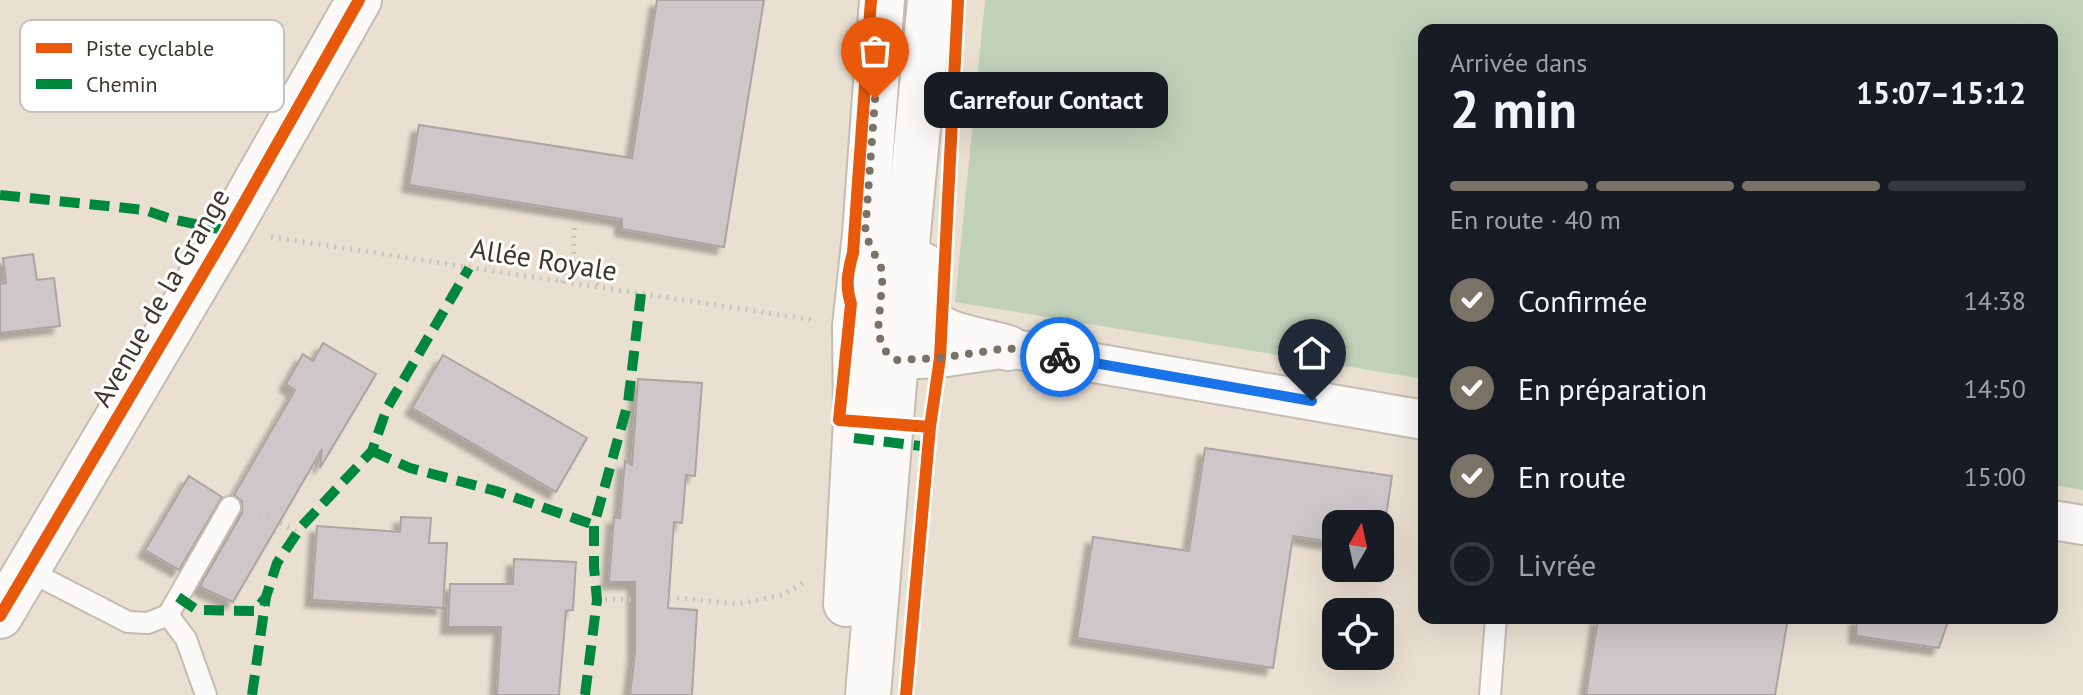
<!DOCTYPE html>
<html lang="fr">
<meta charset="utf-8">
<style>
:root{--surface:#171b24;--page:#242831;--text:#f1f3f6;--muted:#9ea1a6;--line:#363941;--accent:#7b7267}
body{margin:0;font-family:"PT Sans",sans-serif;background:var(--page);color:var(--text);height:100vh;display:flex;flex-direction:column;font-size:30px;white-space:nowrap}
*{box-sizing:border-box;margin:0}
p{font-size:26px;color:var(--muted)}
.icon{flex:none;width:44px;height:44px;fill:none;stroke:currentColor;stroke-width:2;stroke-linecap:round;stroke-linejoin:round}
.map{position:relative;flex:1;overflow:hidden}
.sheet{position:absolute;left:1418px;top:24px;width:640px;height:600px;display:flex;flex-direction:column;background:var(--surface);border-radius:16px;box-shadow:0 8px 32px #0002}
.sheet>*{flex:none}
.needle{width:52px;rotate:9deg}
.controls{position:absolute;left:1322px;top:510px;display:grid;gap:16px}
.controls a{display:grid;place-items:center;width:72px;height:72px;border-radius:16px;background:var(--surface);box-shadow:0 8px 32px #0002;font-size:40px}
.pin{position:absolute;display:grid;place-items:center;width:68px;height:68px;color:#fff;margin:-82px -34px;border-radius:50% 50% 50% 0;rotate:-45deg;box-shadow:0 0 8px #0007}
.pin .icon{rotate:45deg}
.courier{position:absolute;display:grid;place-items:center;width:80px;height:80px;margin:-40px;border:6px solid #1a73e8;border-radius:50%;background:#fff;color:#222;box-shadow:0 2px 10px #0007}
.bubble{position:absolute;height:56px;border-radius:16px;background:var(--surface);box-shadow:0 8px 32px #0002;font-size:26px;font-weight:600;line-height:56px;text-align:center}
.summary em{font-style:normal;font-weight:600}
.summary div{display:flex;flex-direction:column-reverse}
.summary{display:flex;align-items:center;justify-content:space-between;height:136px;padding:0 32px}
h1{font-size:52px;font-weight:600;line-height:60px}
.bar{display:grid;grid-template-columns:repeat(4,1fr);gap:12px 8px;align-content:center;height:96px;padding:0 32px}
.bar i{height:10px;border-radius:6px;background:var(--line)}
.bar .on{background:var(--accent)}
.bar p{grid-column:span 4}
ol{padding:0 32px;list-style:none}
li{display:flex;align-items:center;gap:24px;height:88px}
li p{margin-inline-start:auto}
li .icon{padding:8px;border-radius:50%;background:var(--accent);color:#fff;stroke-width:4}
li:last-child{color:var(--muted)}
li i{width:44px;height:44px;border:4px solid var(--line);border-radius:50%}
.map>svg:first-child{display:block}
.green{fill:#c1d1b9}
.building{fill:#cec7c9;stroke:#aba4a3;stroke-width:2;filter:url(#shadow)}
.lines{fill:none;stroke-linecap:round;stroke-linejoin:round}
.service-casing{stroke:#c4bcb1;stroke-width:24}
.minor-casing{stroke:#c4bcb1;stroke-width:42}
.tertiary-casing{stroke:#c4bcb1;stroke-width:48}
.secondary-casing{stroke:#c4bcb1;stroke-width:48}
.path{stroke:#c7c3be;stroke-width:5;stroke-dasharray:2 6;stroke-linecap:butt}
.service{stroke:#fcfaf8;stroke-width:20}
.minor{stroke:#fcfaf8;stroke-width:38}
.tertiary{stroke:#fcfaf8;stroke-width:44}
.secondary{stroke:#fcfaf8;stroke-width:44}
.quiet{stroke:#00873e;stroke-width:10;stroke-dasharray:20 10;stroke-linecap:butt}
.cycleway-casing{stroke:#fff;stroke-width:17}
.cycleway{stroke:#e8590c;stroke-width:12}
.done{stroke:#7b7267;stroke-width:8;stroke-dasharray:0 14.4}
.route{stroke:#1a73e8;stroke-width:10}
.labels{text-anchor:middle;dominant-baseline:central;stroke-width:6;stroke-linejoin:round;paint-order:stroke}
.street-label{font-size:28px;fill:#3f372d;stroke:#fff}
.key{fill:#fff;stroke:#c5c3c0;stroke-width:2}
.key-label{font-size:22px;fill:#3f372d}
</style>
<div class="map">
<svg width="2083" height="695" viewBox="0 0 2083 695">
<defs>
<filter id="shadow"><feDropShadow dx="-7" dy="7" stdDeviation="2" flood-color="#0004"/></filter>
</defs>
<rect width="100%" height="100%" fill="#eae0d2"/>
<path class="green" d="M985,0H2083V490L2052,485V30H1424V379L955,302Z"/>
<path class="building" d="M657,0H764L724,247L622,229V219L409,185L419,125L632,158Z
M33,254L37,280L54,278L60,326L0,333V284L6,283L3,258Z
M323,343L376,374L320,468L322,449L233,602L202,588L201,584L242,513V501L234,495L295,390L286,384L303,354L313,361Z
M443,355L587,438L556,492L412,408Z
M638,379L702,383L695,476L686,475L682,523L674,522L668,608L697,610L692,695H630L635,653V582H609L614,517L620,518L625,461L632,465Z
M1205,448L1392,476L1381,550L1380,524H1336V543L1293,536L1273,668L1077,638L1093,537L1189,551Z
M189,476L222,497L179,570L145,550Z
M401,517L431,518L429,543H447L443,608L312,600L317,526L400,532Z
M514,559L576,562L573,610L566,611L559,695H497L501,627H448L450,584H513Z
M1598,618H1788L1775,695H1586Z
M1857,618H1949L1939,648L1856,636Z"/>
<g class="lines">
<g class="service-casing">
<path id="service" d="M27,570L128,622L148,623L168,615L230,507
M168,615L186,639L206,695
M1490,695L1496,618"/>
</g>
<g class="minor-casing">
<path id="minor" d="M896,360L940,358L1008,348L1424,420
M2052,520L2083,525"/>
</g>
<g class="tertiary-casing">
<path id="tertiary" d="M0,616L228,231L359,0"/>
</g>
<g class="secondary-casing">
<path id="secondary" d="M923,265C922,277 919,292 922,303C929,339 980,338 1008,348
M846,604L856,420L855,326L865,234L882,0
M868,695L896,360L930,0"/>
</g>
<path class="path" d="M271,237L814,320
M574,261L601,288
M562,283L574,261V222
M259,512L297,532
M597,600L681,598L738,604L782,595L807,581"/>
<use href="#service" class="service"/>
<use href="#minor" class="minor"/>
<use href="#tertiary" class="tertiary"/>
<use href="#secondary" class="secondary"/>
<path class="quiet" d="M0,195L145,210L171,219L228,231
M854,438L929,447
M372,451L410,468L496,491L594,525
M178,597L197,610L255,611L266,597
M252,695L266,597L277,563L301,527L372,451L387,408L469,268
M585,695L597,600L594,567V525L628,403L641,294"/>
<g class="cycleway-casing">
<path id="cycleway" d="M871,0L853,253C848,271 845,286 851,304L839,420L930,427
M0,616L228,231L359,0
M906,695L930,427L940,358L958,0"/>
</g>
<use href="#cycleway" class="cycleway"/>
</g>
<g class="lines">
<path class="done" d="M875,99L865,234L883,272L878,331L883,349L896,360L940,358L1008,348L1060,357"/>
<path class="route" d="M1060,357L1312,401"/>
</g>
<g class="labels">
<g class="street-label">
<text transform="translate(544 259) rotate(9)">Allée Royale</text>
<text transform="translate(160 297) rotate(-60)">Avenue de la Grange</text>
</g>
</g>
<rect x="20" y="20" width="264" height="92" rx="12" class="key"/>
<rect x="36" y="43" width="36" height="10" fill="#e8590c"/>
<rect x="36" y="79" width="36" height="10" fill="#00873e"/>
<g class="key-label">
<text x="86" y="56">Piste cyclable</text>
<text x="86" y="92">Chemin</text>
</g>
</svg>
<div class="controls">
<a><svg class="needle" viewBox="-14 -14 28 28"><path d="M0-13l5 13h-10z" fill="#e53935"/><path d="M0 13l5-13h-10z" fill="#9ea1a6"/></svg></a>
<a><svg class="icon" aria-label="locate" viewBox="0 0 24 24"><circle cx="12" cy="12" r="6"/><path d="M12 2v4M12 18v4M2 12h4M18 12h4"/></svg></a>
</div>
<div class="pin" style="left:875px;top:99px;background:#ea580c"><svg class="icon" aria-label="bag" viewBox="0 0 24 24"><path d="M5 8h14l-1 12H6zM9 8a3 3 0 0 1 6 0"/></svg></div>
<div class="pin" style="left:1312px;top:401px;background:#1f2937"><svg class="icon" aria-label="home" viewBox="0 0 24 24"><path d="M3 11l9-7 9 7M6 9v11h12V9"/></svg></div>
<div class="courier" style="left:1060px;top:357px"><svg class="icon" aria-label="bike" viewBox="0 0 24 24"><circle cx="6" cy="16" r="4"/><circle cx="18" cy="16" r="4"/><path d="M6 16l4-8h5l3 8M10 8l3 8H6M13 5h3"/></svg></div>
<div class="bubble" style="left:924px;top:72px;width:244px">Carrefour Contact</div>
<section class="sheet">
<div class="summary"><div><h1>2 min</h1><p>Arrivée dans</p></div><em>15:07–15:12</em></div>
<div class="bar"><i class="on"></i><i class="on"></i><i class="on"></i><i></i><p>En route · 40 m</p></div>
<ol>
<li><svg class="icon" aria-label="check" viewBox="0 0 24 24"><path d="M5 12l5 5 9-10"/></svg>Confirmée<p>14:38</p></li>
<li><svg class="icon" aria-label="check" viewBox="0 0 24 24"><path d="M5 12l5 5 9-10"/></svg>En préparation<p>14:50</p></li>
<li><svg class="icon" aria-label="check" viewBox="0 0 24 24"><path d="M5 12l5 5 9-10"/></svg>En route<p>15:00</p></li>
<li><i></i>Livrée</li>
</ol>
</section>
</div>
